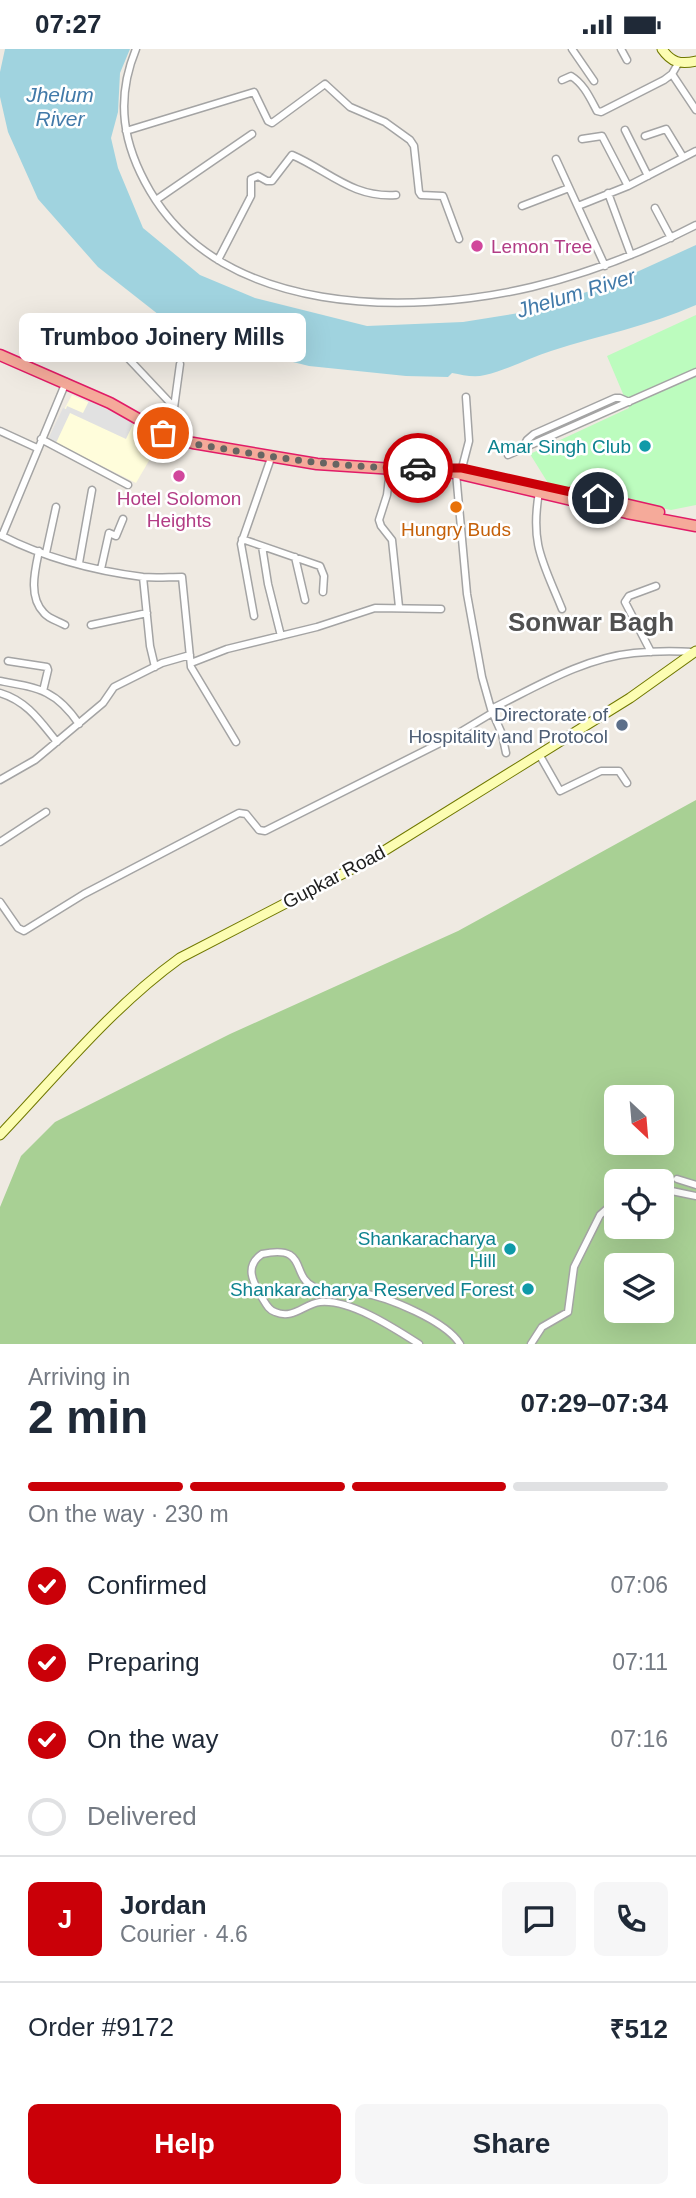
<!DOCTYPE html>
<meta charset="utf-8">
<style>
:root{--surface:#fff;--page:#f6f6f7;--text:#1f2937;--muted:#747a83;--line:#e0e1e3;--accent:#ca0008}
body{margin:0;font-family:Helvetica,sans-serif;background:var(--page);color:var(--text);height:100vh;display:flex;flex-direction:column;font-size:26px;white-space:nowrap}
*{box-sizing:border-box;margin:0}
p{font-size:23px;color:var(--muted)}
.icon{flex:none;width:38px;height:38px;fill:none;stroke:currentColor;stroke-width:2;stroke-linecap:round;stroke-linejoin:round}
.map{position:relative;height:1295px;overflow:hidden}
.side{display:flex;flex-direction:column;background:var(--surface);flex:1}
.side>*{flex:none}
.needle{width:46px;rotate:154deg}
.tools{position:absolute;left:604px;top:1036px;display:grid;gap:14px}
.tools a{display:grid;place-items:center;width:70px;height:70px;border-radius:10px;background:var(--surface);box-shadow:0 7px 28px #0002;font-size:35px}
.pin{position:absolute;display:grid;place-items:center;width:60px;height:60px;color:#fff;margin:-30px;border:4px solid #fff;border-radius:50%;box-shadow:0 2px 7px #0007}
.courier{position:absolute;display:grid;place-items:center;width:70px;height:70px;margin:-35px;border:5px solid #ca0008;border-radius:50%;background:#fff;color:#222;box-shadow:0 2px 9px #0007}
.bubble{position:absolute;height:49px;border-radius:10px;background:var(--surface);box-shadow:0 7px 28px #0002;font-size:23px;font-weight:800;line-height:49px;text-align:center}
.overview em{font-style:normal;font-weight:800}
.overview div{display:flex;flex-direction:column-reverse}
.overview{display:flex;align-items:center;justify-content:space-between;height:119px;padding:0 28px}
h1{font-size:46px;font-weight:800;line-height:52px}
.bar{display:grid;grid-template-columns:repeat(4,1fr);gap:10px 7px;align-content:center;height:84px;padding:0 28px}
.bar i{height:9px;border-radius:5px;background:var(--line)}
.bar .on{background:var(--accent)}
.bar p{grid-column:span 4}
.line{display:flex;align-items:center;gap:18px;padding:0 28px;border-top:2px solid var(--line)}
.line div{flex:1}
.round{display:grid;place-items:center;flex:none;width:74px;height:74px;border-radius:10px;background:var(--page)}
ol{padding:0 28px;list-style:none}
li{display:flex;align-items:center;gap:21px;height:77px}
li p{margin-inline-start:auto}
li .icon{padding:7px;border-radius:50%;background:var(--accent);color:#fff;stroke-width:4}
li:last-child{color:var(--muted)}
li i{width:38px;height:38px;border:4px solid var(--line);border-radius:50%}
.primary-button{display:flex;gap:14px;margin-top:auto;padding:14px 28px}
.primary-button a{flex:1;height:80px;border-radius:10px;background:var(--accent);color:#fff;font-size:28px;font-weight:800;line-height:80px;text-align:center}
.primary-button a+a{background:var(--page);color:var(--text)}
.status{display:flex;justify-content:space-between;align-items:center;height:49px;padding:0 35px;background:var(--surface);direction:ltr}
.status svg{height:19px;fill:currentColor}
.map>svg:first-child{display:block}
.education{fill:#fffddb}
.forest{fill:#a8d094;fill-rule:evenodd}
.park{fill:#bcfcbe}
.parking{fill:#e1e1e1}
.water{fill:#a0d3df}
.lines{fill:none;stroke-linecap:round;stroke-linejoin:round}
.minor-casing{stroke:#a4a4a4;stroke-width:9}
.secondary-casing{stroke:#707800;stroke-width:11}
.trunk-casing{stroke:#e11b67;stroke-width:13}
.minor{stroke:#fff;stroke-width:6}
.secondary{stroke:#fcfdb2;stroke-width:9}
.trunk{stroke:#f5aa9a;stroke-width:10}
.done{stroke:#666562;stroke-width:7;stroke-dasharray:0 12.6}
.route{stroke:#ca0008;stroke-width:9}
.hotel-dot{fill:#d1479c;stroke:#fff;stroke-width:2.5}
.culture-dot{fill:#0f9aa8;stroke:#fff;stroke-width:2.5}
.food-dot{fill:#e8710a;stroke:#fff;stroke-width:2.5}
.service-dot{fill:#5c6f8a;stroke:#fff;stroke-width:2.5}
.labels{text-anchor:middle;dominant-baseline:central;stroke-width:5;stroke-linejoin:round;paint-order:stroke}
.hotel-label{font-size:19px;fill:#b23c85;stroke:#fff;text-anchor:start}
.culture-label{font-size:19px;fill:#0d838f;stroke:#fff;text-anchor:end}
.food-label{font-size:19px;fill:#c56008;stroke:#fff}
.service-label{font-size:19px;fill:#4e5e75;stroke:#fff;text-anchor:end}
.street-label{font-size:19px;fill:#1d1d1d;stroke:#fff}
.water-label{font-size:21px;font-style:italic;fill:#427aa9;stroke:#fff}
.district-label{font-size:26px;font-weight:bold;fill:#505050;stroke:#fff}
</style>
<div class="status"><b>07:27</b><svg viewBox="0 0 49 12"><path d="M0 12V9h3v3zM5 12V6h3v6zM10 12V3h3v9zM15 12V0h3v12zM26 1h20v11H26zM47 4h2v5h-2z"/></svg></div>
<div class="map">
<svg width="696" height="1295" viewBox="0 0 696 1295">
<rect width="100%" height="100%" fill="#efeae2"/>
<path class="education" d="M72,346L143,378L161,391L136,434L48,390Z"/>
<path class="forest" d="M696,751V1295H0V1158L21,1107L55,1073L230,985L458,882ZM616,1048H662V1094H616ZM616,1132H662V1178H616ZM616,1216H662V1262H616Z"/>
<path class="park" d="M696,266V456L671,461L548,434L530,405L629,359L607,307Z"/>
<path class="parking" d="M89,352L134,373L126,390L70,364L56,394L48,390L63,359L66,360L67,357L83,364Z"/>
<path class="water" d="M5,0H130L120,24L118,63L111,89L118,119L143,179L200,226L255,249L367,277L463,273L519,264L606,237L696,196V256C649,277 600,286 551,302C529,309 507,321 485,326C474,329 463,326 452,324L448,328L406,327L309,317L229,297L168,273L98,218L38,150L8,83L0,48V23Z"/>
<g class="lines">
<g class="minor-casing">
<path id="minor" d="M136,0C115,51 123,96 150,142C223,267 408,267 532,238C589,224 644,203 696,176
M572,0L594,32
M621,0L627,11
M672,25L696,61
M562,31L571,27C584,35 590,49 597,62L601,63L664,31L672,25L679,13
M625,81L648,127
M126,82L254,43L268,72L272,74L325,35L350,58L385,73L410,91L414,97L419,143L421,146L443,147L459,190
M645,87L666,80L683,108
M582,90L602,87L628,137
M556,110L605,217
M608,144L631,206
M156,151L252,85
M522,157L569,139
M578,157L628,137L696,102
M655,159L671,189
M218,211L251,147V130L258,127L267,132H272L292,106C329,122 352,149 396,146
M93,272L174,358
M0,382L37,399
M170,388L180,315
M41,390L128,436
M522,400L527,391L534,385L615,349H620L629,353
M508,406L696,323
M462,419L469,392L466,348
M390,420L387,446L379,471L381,477L392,491L399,558
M456,424L467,545L482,628L491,660L502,685L506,704
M539,443C530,496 543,513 562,560
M0,486C43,508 95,522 143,528C156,529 169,528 182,528L191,618L236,693
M2,487L66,333
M242,490L320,517L324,527L323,543
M262,497L268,535L281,587
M39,502C35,521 28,548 44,564C49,570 58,572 65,576
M46,504L56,458
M295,508L305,551
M79,514L92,441
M101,520L109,484L116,487L123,470
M143,528L150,597L155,618
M254,567L241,495L271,409
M91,576L147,564
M651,603L625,553L629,547L656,537
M8,612L47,618L48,621L43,642
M191,614L227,600L317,578L375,559L441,560
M0,632C39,639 56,641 79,675
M0,644C27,652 40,672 57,693
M491,660C536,638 583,609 634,604C654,602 674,602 694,603
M539,705L560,742L601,722H619L627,734
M0,731L35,711L103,654L114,638L162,614L190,606
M0,793L46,763
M0,853L18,879L24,882L84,845L239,764L246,765L259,781L265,782L452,688L492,664
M677,1130L696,1136
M662,1140L696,1147
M419,1295C394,1279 350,1250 320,1253C304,1255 293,1271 275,1263C268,1261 265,1253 261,1247C253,1233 244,1217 262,1205C309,1195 290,1227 314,1238C327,1245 347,1241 362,1244C388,1248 446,1272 460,1295
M531,1295L542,1278L568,1263L574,1218L600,1166L616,1152"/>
</g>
<g class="secondary-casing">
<path id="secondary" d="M662,0C671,13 680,16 696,12
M0,1086C57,1026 112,958 180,909L371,810L630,649L696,602"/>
</g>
<g class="trunk-casing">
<path id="trunk" d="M0,306L110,354L170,388L193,394L317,415L456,424L627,464L696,477
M573,443L659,463"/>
</g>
<use href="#minor" class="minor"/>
<use href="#secondary" class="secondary"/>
<use href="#trunk" class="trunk"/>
</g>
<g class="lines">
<path class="done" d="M163,384C184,395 208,397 231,401C294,412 354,419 418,419"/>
<path class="route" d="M418,419H462L598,449"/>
</g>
<g class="hotel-dot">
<circle cx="477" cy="197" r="7"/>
<circle cx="179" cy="427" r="7"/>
</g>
<g class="culture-dot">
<circle cx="645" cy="397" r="7"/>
<circle cx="510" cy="1200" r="7"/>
<circle cx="528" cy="1240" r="7"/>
</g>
<circle class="food-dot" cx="456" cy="458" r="7"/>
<circle class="service-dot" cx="622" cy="676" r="7"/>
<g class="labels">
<g class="hotel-label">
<text x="491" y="197">Lemon Tree</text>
<text x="179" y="449" text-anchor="middle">Hotel Solomon<tspan x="179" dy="22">Heights</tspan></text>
</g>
<g class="culture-label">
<text x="631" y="397">Amar Singh Club</text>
<text x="496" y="1189">Shankaracharya<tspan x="496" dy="22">Hill</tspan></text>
<text x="514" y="1240">Shankaracharya Reserved Forest</text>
</g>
<g class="food-label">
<text x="456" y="480">Hungry Buds</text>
</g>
<g class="service-label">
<text x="608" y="665">Directorate of<tspan x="608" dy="22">Hospitality and Protocol</tspan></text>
</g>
<g class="street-label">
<text transform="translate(334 828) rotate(-28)">Gupkar Road</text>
</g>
<g class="water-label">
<text x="60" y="45">Jhelum<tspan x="60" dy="24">River</tspan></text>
<text transform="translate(576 244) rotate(-17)">Jhelum River</text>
</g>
<g class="district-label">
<text x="591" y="573">Sonwar Bagh</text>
</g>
</g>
</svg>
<div class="tools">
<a><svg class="needle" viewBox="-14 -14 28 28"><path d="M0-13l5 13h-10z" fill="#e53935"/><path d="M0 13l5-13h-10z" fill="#747a83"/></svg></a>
<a><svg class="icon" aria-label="locate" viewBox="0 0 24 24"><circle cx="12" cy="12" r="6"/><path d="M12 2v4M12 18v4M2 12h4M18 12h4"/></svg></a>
<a><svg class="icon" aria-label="layers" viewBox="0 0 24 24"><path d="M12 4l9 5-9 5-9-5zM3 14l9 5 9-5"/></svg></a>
</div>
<div class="pin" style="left:163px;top:384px;background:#ea580c"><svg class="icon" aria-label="bag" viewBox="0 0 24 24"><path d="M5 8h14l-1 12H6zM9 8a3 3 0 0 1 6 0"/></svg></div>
<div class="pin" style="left:598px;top:449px;background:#1f2937"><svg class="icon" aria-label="home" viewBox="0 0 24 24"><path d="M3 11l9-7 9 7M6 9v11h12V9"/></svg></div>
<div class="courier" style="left:418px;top:419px"><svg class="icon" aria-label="car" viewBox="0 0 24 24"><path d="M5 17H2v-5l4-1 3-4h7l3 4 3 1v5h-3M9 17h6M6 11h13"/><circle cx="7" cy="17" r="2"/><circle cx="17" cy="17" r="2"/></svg></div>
<div class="bubble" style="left:19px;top:264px;width:287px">Trumboo Joinery Mills</div>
</div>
<section class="side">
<div class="overview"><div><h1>2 min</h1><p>Arriving in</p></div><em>07:29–07:34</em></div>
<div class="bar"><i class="on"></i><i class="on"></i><i class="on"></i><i></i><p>On the way · 230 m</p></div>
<ol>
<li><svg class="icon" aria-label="check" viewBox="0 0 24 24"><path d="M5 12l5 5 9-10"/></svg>Confirmed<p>07:06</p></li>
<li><svg class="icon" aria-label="check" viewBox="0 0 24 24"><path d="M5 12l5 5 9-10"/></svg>Preparing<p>07:11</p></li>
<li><svg class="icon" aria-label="check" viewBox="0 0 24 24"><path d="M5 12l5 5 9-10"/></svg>On the way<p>07:16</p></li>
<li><i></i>Delivered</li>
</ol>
<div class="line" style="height:126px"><b class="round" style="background:var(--accent);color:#fff">J</b><div><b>Jordan</b><p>Courier · 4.6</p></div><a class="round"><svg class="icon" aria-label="chat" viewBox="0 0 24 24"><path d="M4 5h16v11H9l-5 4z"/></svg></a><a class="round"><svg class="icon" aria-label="phone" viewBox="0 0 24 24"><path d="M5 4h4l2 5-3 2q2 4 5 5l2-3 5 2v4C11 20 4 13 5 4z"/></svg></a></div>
<div class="line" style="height:91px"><div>Order #9172</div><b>₹512</b></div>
<div class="primary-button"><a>Help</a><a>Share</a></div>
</section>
